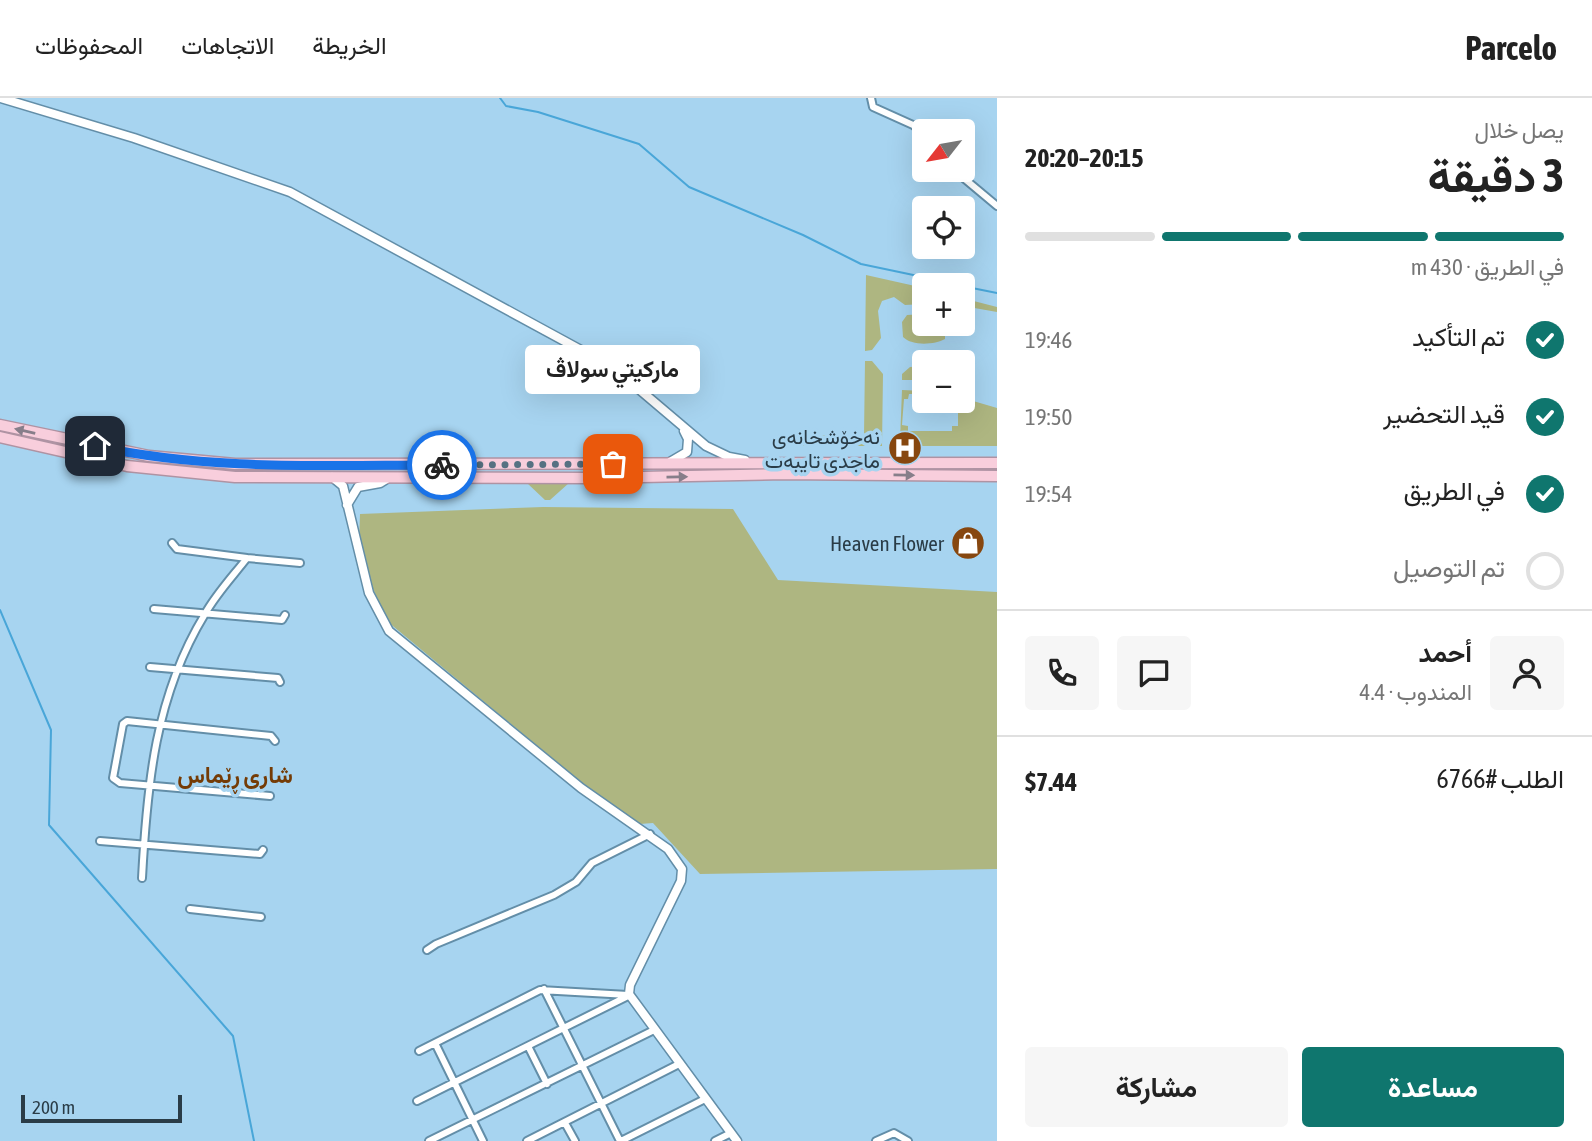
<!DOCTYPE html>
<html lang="ar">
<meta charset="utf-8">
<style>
:root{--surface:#fff;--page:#f6f6f6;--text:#222;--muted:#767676;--line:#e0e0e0;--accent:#0f766e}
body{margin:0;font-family:"Asap Condensed",Vazirmatn,sans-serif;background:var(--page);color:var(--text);direction:rtl;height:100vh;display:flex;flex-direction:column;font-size:26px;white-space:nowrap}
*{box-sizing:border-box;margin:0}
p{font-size:23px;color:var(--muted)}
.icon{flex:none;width:38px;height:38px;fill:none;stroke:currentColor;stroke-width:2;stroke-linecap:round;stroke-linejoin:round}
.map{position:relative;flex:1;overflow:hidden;direction:ltr}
.side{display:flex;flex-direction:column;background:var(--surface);width:595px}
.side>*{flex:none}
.needle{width:46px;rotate:239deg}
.controls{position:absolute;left:912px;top:21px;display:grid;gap:14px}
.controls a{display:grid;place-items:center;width:63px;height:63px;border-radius:7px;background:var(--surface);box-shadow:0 7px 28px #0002;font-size:35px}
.scale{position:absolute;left:21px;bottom:18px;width:161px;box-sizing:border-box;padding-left:7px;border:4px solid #2a3c47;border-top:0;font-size:19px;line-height:24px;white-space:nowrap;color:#2a3c47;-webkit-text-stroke:5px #a7d4f0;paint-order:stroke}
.pin{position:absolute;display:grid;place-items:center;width:60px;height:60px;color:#fff;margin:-30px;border-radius:14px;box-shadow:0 4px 10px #0006}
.courier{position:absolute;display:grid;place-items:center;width:70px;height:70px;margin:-35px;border:5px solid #1a73e8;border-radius:50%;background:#fff;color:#222;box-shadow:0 2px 9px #0007}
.bubble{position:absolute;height:49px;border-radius:7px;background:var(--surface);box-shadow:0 7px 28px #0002;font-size:23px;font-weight:700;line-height:49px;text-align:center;direction:rtl}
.overview em{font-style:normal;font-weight:700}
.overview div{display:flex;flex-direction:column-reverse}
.overview{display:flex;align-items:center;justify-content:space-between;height:119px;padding:0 28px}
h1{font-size:46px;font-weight:700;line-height:52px}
.bar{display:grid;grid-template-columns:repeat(4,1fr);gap:10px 7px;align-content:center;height:84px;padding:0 28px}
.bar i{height:9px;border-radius:5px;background:var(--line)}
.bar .selected{background:var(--accent)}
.bar p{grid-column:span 4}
.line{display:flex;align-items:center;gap:18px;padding:0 28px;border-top:2px solid var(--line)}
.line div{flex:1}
.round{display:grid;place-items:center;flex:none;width:74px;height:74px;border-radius:7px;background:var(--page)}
ol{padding:0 28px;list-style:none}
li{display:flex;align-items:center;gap:21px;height:77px}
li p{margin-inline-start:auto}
li .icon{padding:7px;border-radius:50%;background:var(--accent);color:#fff;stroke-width:4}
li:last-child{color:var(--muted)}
li i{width:38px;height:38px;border:4px solid var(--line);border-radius:50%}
.primary-button{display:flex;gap:14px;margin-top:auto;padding:14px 28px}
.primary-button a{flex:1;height:80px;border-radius:7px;background:var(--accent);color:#fff;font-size:28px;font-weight:700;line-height:80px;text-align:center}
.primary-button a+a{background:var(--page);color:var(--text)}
header{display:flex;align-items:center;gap:42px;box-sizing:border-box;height:98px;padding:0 35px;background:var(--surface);border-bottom:2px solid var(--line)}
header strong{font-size:33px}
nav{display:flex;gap:38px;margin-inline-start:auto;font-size:24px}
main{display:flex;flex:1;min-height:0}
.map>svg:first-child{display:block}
.green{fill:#aeb681}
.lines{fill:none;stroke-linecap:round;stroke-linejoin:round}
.stream{stroke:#49a6d8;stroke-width:2}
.minor-casing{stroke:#638ea8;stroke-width:10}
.tertiary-casing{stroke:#638ea8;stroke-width:11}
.trunk-casing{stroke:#af93a3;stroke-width:13}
.minor{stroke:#fff;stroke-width:6}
.tertiary{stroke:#fff;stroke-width:8}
.trunk{stroke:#f8cedc;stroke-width:10}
.oneway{fill:#877e8a}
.done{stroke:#567182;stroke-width:7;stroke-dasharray:0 12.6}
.route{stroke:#1a73e8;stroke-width:9}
.labels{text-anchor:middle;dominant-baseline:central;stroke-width:7;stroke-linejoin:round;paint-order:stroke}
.poi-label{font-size:21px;fill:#2a3c47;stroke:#a7d4f0;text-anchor:end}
.neighbourhood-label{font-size:23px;font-weight:bold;fill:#743b05;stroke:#a7d4f0}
</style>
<header>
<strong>Parcelo</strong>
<nav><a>الخريطة</a><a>الاتجاهات</a><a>المحفوظات</a></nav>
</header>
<main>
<section class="side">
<div class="overview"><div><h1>3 دقيقة</h1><p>يصل خلال</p></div><em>20:15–20:20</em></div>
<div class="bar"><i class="selected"></i><i class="selected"></i><i class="selected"></i><i></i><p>في الطريق · 430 m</p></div>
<ol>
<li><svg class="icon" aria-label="check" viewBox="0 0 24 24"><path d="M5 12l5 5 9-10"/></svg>تم التأكيد<p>19:46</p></li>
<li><svg class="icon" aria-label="check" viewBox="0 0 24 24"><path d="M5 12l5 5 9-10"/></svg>قيد التحضير<p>19:50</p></li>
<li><svg class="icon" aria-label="check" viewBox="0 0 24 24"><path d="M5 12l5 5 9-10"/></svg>في الطريق<p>19:54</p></li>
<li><i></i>تم التوصيل</li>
</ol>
<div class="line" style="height:126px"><a class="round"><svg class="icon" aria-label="person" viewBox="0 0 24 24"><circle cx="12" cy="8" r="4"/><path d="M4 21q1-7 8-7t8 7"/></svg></a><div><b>أحمد</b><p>المندوب · 4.4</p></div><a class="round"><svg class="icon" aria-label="chat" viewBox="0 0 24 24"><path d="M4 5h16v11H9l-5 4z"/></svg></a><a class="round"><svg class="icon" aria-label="phone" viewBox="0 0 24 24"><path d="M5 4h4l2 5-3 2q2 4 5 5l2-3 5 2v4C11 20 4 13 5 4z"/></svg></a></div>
<div class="line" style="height:91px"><div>الطلب #6766</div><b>$7.44</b></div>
<div class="primary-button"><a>مساعدة</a><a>مشاركة</a></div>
</section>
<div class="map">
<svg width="997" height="1043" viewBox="0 0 997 1043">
<rect width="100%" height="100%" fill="#a7d4f0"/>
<path class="green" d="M866,177L924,190V206L905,207L894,199L882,203L878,213L881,240L872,252L865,253Z
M962,200L997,209V214L963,208Z
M924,216V226H936L937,236L945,237V241C934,247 912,248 903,239L902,224L907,217Z
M865,263H872L883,276L882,348H802V337H864Z
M924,268V282H902V276L910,269Z
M902,292L924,293V296H909L908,301H904L902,327L908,328V333H952V328H958V308L952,303H962L963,300L997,310V348H906V344L900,343Z
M527,385H569L550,402H545Z
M543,409L733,411L778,482L997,494V771L700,776L653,725L640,726L588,690L388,524L369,482L359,446L360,416Z"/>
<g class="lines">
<path class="stream" d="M500,0L506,8L538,14L639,46L689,89L803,137L861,166L961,187
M962,188L997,195
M0,512L51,632L49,727L233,938L254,1043"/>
<g class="minor-casing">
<path id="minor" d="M871,0L873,9L913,27L924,35
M954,72L997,108
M172,445L177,451L247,460
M154,511L282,522L285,517
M150,569L278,580L280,584
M270,698L120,685L113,680L123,626L127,623L271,638L275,643
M100,743L260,756L263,752
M142,780C147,687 155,598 205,516C216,496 233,478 247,460L300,465
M190,811L261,819
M427,852L436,846L554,797L576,784L592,765L650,736
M544,891L620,1043
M435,945L483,1043
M528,948L547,986
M419,953L540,892L628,897
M417,1003L630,897
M565,1025L575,1043
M429,1043L654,932
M527,1043L679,966
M621,1043L705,1001
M715,1043L731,1035
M876,1043L894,1035L908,1043"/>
</g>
<g class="tertiary-casing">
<path id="tertiary" d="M1,0L134,40L290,94L614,270L706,348L729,359L745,362
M670,364L687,354L688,341L684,333
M332,379L343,388L369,495L389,533L581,690L668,751L682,771L681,783L630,887L629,896L737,1043
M347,407L358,389L380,385L388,380"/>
</g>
<g class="trunk-casing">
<path id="trunk" d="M0,327L149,358L235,366L997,365
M0,339L127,368L235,379L593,380L784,376L997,378"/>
</g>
<use href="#minor" class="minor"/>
<use href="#tertiary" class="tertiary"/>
<use href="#trunk" class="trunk"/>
</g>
<defs><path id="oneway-solid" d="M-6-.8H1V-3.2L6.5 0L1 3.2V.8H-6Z" transform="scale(1.75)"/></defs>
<g class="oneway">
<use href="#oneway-solid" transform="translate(25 333) rotate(-167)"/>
<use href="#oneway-solid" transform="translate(904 377) rotate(1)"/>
<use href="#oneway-solid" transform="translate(677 379) rotate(-1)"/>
</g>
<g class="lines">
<path class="done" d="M442,367L613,366"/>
<path class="route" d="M95,348C209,373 326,367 442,367"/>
</g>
<defs>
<g id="hospital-disc" transform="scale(1.75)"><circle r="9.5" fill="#87470f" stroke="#a7d4f0"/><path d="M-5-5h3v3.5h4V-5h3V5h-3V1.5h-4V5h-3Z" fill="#fff"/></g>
<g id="shop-disc" transform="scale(1.75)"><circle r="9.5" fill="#87470f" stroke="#a7d4f0"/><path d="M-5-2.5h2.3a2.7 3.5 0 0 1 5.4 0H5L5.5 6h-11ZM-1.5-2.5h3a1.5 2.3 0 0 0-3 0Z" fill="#fff"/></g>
</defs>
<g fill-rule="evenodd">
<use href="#hospital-disc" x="905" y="350"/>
<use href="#shop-disc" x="968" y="445"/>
</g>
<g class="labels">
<g class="poi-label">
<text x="880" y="338">نەخۆشخانەی<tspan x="880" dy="24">ماجدی تایبەت</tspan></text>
<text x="944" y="445">Heaven Flower</text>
</g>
<g class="neighbourhood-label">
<text x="235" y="677">شاری ڕێماس</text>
</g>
</g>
</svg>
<div class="controls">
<a><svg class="needle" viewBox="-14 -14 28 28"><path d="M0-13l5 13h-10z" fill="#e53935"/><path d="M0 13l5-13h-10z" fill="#767676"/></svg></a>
<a><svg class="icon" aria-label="locate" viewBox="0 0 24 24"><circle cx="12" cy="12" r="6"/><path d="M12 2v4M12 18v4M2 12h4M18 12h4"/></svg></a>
<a>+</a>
<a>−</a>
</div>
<div class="scale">200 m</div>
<div class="pin" style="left:613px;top:366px;background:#ea580c"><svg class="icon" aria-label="bag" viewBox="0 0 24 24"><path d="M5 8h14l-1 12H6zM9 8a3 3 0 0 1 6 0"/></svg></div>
<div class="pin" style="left:95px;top:348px;background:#1f2937"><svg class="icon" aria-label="home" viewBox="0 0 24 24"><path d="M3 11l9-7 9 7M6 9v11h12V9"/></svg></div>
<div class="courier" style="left:442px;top:367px"><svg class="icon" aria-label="bike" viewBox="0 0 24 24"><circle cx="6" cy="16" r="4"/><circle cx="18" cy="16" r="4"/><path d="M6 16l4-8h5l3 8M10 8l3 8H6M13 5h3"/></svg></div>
<div class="bubble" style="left:525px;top:247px;width:175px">ماركيتي سولاڤ</div>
</div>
</main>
